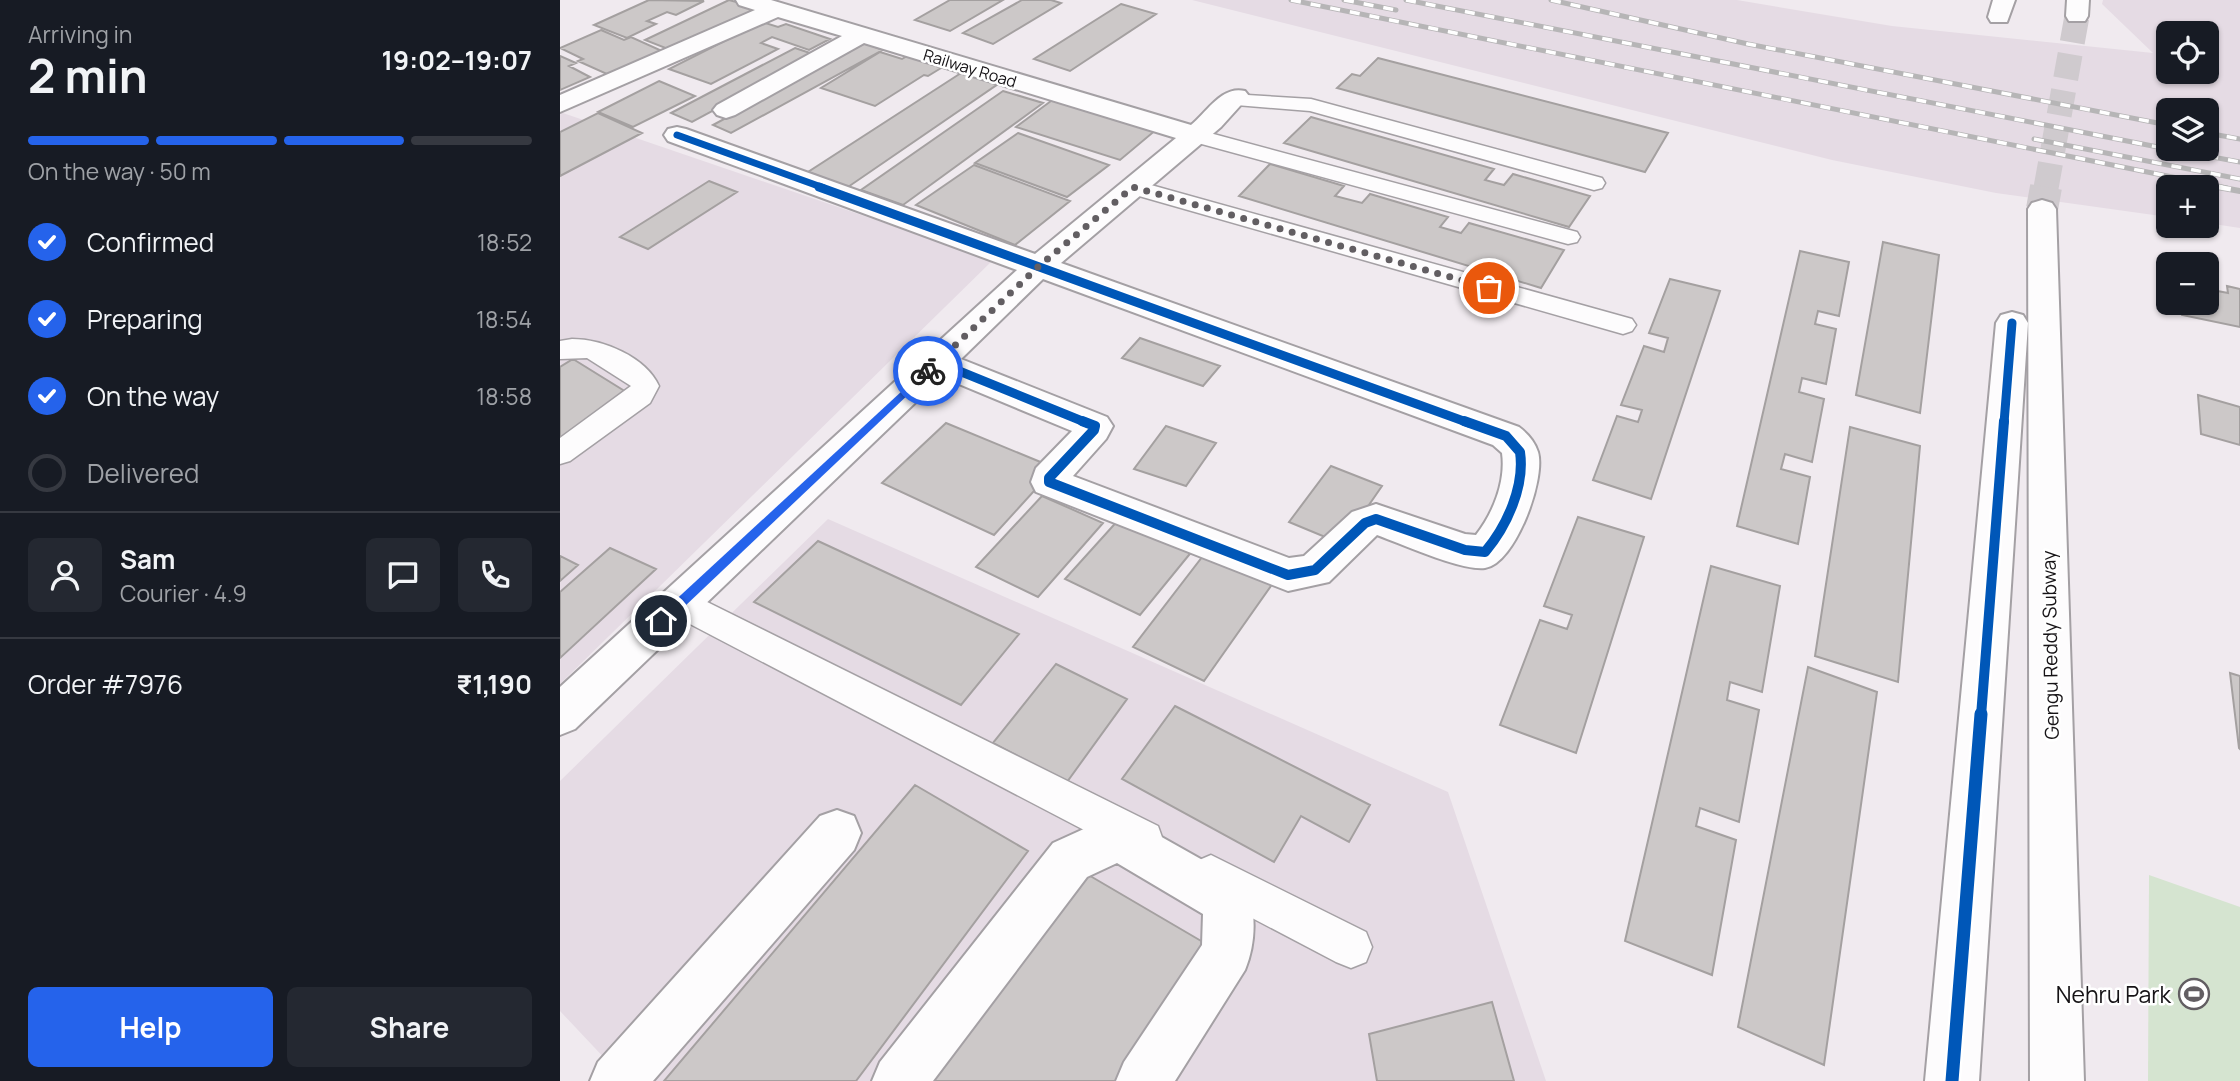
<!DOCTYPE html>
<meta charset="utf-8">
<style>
:root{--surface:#171b24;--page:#242831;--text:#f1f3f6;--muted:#9ea1a6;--line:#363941;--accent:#2563eb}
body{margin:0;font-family:Manrope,sans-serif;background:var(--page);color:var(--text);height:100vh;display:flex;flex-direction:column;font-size:26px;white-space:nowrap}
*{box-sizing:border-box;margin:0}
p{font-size:23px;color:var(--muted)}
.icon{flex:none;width:38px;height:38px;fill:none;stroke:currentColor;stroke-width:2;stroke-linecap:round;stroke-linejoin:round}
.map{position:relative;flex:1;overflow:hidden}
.sheet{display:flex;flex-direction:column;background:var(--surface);width:560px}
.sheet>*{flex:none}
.controls{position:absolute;left:1596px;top:21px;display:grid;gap:14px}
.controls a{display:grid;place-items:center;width:63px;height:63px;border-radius:10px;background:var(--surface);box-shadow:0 2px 5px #0004;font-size:35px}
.pin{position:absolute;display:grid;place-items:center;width:60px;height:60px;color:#fff;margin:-30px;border:4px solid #fff;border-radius:50%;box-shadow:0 2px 7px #0007}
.courier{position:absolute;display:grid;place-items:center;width:70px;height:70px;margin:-35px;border:5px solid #2563eb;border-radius:50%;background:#fff;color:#222;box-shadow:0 2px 9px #0007}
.headline em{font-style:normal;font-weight:700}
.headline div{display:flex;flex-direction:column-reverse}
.headline{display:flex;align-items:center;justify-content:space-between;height:119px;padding:0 28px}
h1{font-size:46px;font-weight:700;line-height:52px}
.bar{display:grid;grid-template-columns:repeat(4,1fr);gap:10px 7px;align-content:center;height:84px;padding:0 28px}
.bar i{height:9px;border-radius:5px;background:var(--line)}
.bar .current{background:var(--accent)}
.bar p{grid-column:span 4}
.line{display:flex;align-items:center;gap:18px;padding:0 28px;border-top:2px solid var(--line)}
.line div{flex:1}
.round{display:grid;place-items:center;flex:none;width:74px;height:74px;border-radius:10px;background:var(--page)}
ol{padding:0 28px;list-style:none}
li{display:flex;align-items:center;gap:21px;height:77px}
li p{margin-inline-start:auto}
li .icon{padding:7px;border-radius:50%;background:var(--accent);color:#fff;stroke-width:4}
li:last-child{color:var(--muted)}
li i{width:38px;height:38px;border:4px solid var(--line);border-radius:50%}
.primary-button{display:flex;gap:14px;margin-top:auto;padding:14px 28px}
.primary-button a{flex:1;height:80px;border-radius:10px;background:var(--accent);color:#fff;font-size:28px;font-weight:700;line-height:80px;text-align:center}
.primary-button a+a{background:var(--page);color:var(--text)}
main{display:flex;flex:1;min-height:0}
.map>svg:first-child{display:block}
.built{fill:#e5dbe4;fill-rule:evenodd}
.green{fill:#d5e4d0}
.building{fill:#ccc8c8;stroke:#a4a0a0;stroke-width:2}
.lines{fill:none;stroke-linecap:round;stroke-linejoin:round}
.secondary-tunnel-far1{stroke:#cfcace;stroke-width:25;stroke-dasharray:25 12;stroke-linecap:butt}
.secondary-tunnel{stroke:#cfcace;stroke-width:32;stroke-dasharray:32 16;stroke-linecap:butt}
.service-casing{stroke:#a4a0a4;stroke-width:3}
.minor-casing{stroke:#a4a0a4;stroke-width:4}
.secondary-casing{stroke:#a4a0a4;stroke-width:4}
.service{fill:#fdfcfd;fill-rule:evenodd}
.minor{fill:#fdfcfd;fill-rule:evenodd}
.secondary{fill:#fdfcfd;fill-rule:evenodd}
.rail-far1-casing{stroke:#b6b5b6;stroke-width:5}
.rail-casing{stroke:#b6b5b6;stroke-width:6}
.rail-far1{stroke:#fff;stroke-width:3.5;stroke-dasharray:10;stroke-linecap:butt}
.rail{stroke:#fff;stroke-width:4.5;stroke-dasharray:13;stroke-linecap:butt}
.cycleway-far3-casing{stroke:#fff;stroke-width:10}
.cycleway-far2-casing{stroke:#fff;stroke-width:12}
.cycleway-far1-casing{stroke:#fff;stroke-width:15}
.cycleway-casing{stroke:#fff;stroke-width:18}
.cycleway-far3{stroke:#0057b8;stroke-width:7}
.cycleway-far2{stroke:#0057b8;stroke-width:9}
.cycleway-far1{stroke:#0057b8;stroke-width:10}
.cycleway{stroke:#0057b8;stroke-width:13}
.route{fill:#2563eb}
.done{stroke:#625e62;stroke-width:7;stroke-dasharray:0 12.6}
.labels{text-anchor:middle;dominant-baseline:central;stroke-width:5;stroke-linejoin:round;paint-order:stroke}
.far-street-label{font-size:16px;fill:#161316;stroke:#fff}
.street-label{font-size:19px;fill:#161316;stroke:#fff}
.near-poi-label{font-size:23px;fill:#161316;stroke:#fff;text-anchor:end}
</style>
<main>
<section class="sheet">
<div class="headline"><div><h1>2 min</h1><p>Arriving in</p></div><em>19:02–19:07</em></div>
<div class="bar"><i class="current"></i><i class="current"></i><i class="current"></i><i></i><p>On the way · 50 m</p></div>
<ol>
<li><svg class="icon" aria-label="check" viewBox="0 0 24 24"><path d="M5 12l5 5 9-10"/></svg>Confirmed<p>18:52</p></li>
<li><svg class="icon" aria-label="check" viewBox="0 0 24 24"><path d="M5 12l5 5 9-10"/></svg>Preparing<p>18:54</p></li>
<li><svg class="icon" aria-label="check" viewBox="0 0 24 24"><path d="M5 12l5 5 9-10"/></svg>On the way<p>18:58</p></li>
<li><i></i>Delivered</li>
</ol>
<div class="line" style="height:126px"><a class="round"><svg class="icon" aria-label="person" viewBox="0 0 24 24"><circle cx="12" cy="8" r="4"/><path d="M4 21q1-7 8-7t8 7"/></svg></a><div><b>Sam</b><p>Courier · 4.9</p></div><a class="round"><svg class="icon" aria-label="chat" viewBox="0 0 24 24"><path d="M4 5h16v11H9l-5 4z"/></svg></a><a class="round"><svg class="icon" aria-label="phone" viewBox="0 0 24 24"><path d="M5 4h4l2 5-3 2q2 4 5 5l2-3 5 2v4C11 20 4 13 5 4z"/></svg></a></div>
<div class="line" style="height:91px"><div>Order #7976</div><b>₹1,190</b></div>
<div class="primary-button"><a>Help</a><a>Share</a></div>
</section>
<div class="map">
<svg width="1680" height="1081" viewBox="0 0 1680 1081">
<rect width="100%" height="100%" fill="#f0eaef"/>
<path class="built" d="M632,0H1177L1332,26L1593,53L1542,4L1543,0H1680V228L1647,223V187H1608V217L1436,193L1272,160ZM1647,33V72H1608V33ZM1608,110H1647V149H1608Z
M0,112L433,260L0,684Z
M268,519L888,792L986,1081H66L0,1011V781Z"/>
<path class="green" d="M1589,875L1680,907V1081H1588Z"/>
<path class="building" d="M89,0L144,1L116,15L107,12L87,21L96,24L67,38L34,25Z
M169,0L198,8L113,51L85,40Z
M390,0H443L390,31L355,20Z
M462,0H491L501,3L433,44L403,33Z
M561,4L596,14L510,71L474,59Z
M202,22L218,27L226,24L270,39L249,50L212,37L201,43L218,49L151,84L109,69Z
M41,30L64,40L71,37L102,51L49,75L18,61L23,59L0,48Z
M305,43L323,50L171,133L153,125Z
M235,48L256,55L132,122L111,113Z
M320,52L342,59L347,56L386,65L368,76L364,75L315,106L261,88Z
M0,56L16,63L9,66L30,77L0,90Z
M818,58L1108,133L1085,172L777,88L792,74L800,76Z
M401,73L438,84L288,187L248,172Z
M99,81L135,96L73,127L38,112Z
M443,91L483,103L343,205L301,190Z
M495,98L597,129L560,160L456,127Z
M38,113L82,133L0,176V132Z
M751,117L934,169L925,180L944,185L953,174L1030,196L1009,227L724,143Z
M458,133L549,165L507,197L415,163Z
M710,164L784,186L775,196L802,203L810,194L888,217L880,227L901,233L909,223L1004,250L981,288L679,196Z
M414,165L510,201L455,245L356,205Z
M149,181L177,192L88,249L60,237Z
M1323,242L1379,255L1360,413L1296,395Z
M1240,251L1289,262L1279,316L1258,311L1255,324L1276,329L1266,384L1242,378L1239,392L1264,399L1252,462L1225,454L1221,469L1250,477L1238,544L1177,526Z
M1110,279L1160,291L1091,499L1033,480L1057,416L1078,422L1082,410L1061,405L1084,346L1104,352L1108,338L1089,333Z
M1667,286L1680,289V327L1622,315L1620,303H1647V289L1668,293Z
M580,338L660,366L643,386L562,358Z
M13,359L71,395L0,442V367Z
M1638,395L1680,407V445L1641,434Z
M386,423L495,468L434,535L322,483Z
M606,426L656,443L626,486L574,469Z
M1290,427L1360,446L1338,682L1255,656Z
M771,466L822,486L782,544L729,522Z
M482,496L543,523L478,597L416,567Z
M561,517L633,550L580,615L505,579Z
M1018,517L1084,537L1016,753L940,725L980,620L1007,629L1012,615L984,606Z
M258,541L459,634L401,705L194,602Z
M50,548L96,569L0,658V592Z
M646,552L713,583L644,681L573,647Z
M0,556L18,565L0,581Z
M1151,566L1220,586L1202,692L1170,682L1167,700L1199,710L1179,822L1140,808L1136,826L1176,840L1152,975L1065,941Z
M496,664L567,699L507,782L433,743Z
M1248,667L1317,692L1264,1065L1178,1027Z
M1670,673L1680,676V749L1679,748Z
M615,706L810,805L789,842L741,816L714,862L562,779Z
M355,785L468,851L296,1081H104Z
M520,870L648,945L566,1081H370Z
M932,1002L954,1081H817L809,1034Z"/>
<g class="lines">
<path class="secondary-tunnel-far1" d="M1486,188L1517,16"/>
<path class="secondary-tunnel" d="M1482,209L1486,187"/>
<g class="service-casing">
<path id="service" d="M671,94L751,99L1042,178L1045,183L1042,188L1034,190L750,111L664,104L661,100L664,96Z
M635,129L1017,232L1020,237L1017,242L1008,244L627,140L624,135L627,130Z
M573,180L1072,319L1076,325L1072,331L1063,334L565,192L562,187L565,182Z
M12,339C43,339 86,357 99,386L90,403L10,461L0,464V438L71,386L27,358L0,359V341Z
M121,589L598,826L603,840L598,854L584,859L570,854L109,613L104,603L109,593Z
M651,855L806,932L812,947L806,962L791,968L776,962L637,889L631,875L637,861Z"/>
</g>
<g class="minor-casing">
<path id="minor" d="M176,0H211L631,125C647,112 662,85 685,91L689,96L661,127L501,263L959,427C967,433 975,442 978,452C986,479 955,564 925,568C901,571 842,544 817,535L769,582L728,591L476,492L471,482L476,468L512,431L382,377L15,729L0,735V687L457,270L108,141L104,135L108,129L117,127L126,129L475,254L616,138L304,43L175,115L166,118L157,115L153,110L157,105L282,36L218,17L0,112V95L195,10L179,5ZM483,279L933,445L942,453C946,482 933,513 916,535L905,534L816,504L792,512L744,556L729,558L513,476L546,439L553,426L547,417L401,359Z
M1433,0H1455L1447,22H1431L1428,17Z
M1452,312L1463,315L1468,323L1419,1081H1365L1436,323L1441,315Z
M277,810L294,816L301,833L294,850L93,1081H30L38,1062L260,816Z
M559,813L685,884C697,910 696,943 685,970L615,1081H556L564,1062L642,945L643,914L557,863L527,877L373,1081H312L320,1062L493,843Z"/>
</g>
<g class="secondary-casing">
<path id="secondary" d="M1507,0H1529L1528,16L1525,21H1509L1506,16Z
M1482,200L1492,203L1496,209L1524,1081H1470L1468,209L1472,203Z"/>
</g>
<use href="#service" class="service"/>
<use href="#minor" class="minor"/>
<use href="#secondary" class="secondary"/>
<g class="rail-far1-casing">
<path id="rail-far1" d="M731,0L1667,188
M784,0L836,10
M846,0L1608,149
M991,0L1188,44L1608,125
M1647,133L1680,139
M1474,139L1680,179
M1609,149L1680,162"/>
</g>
<g class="rail-casing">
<path id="rail" d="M1658,187L1680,191"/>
</g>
<use href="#rail-far1" class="rail-far1"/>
<use href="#rail" class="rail"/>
<g class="cycleway-far3-casing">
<path id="cycleway-far3" d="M117,135L264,188"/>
</g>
<g class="cycleway-far2-casing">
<path id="cycleway-far2" d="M259,187L909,423
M377,362L527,423
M1444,423L1452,323"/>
</g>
<g class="cycleway-far1-casing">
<path id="cycleway-far1" d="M522,421L535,426L534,430L489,478V482L728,575L755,570L805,523L816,519L905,550L925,552C947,526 965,486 960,452L946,436L904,421
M1421,716L1444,421"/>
</g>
<g class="cycleway-casing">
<path id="cycleway" d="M1392,1081L1421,714"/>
</g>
<use href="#cycleway-far3" class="cycleway-far3"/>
<use href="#cycleway-far2" class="cycleway-far2"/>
<use href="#cycleway-far1" class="cycleway-far1"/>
<use href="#cycleway" class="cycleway"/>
</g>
<path class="route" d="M368,367L373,371L371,373L105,625H96V618Z"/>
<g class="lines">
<path class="done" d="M368,371L478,267L573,187L929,288"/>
</g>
<defs>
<g id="stadium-ring" transform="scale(1.575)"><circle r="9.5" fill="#fff" stroke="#625e62" stroke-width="1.5"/><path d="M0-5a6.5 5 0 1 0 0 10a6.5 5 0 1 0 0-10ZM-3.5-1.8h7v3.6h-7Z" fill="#625e62"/></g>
</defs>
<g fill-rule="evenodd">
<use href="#stadium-ring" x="1634" y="994"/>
</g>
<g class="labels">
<g class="far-street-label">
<text transform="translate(410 68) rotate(17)">Railway Road</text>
</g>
<g class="street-label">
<text transform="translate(1490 645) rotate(-91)">Gengu Reddy Subway</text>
</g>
<g class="near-poi-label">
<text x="1611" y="994">Nehru Park</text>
</g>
</g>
</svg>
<div class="controls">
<a><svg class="icon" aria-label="locate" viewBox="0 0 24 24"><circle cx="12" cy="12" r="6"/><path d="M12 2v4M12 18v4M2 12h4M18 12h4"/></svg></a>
<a><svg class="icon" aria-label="layers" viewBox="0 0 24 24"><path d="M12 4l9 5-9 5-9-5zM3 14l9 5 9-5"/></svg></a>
<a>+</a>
<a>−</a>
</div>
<div class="pin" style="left:929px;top:288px;background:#ea580c"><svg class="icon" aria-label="bag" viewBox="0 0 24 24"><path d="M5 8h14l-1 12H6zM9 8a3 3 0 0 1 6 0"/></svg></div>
<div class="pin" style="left:101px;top:621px;background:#1f2937"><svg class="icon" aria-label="home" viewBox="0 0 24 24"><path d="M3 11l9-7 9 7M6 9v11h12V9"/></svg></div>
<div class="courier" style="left:368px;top:371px"><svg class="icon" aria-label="bike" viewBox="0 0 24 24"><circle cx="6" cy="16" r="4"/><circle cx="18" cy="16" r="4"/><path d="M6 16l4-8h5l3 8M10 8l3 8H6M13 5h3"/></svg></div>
</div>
</main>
